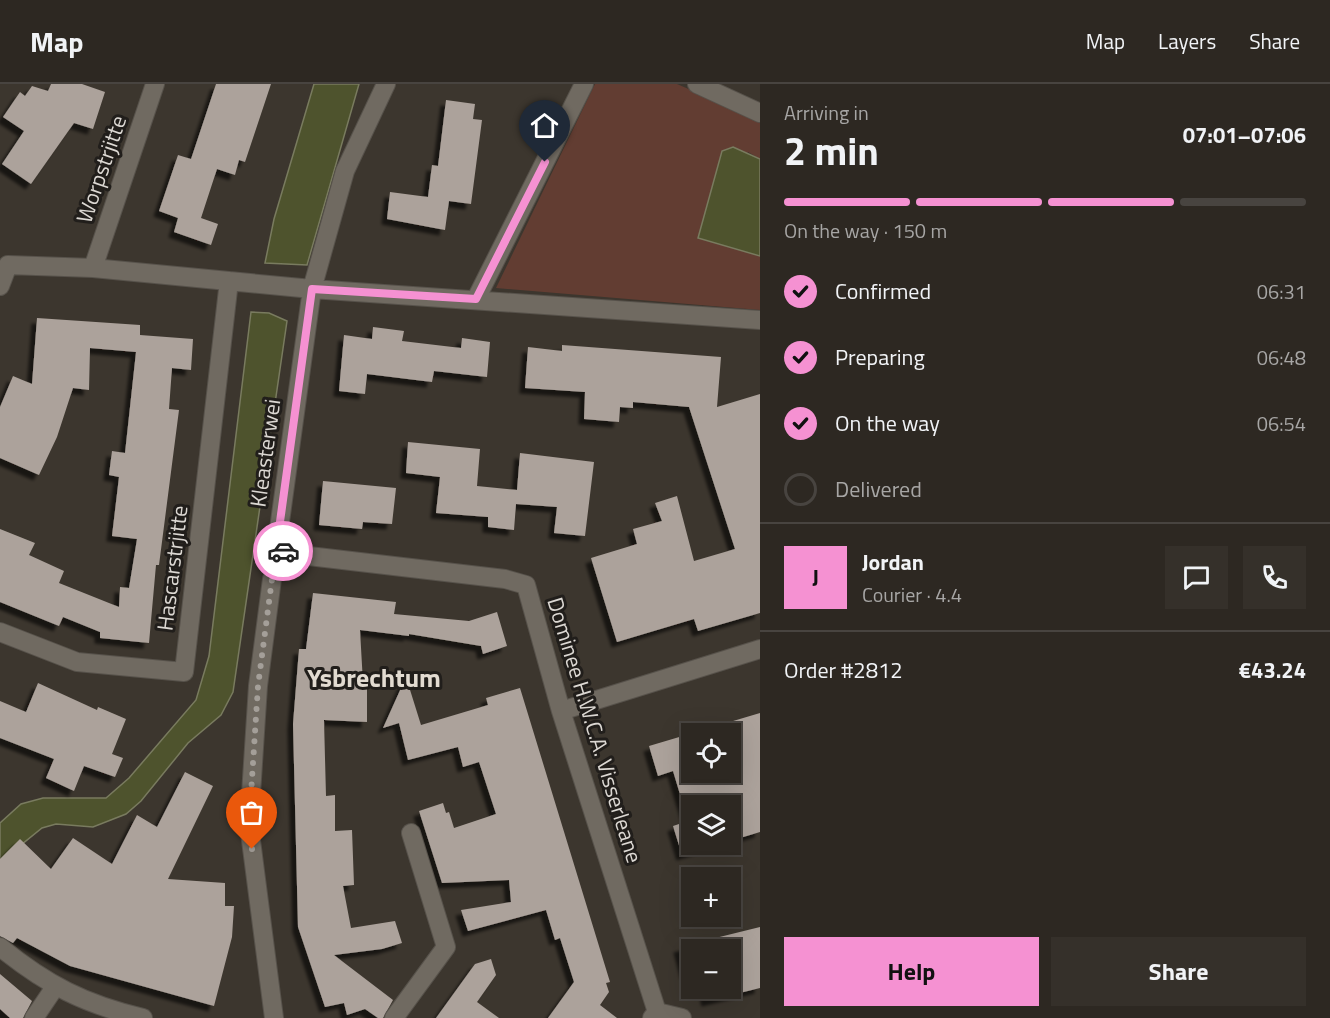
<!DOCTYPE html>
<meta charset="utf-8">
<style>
:root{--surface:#2d2822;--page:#35302a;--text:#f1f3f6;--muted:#a7a6a5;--line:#484440;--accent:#f591d2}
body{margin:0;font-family:"Titillium Web",sans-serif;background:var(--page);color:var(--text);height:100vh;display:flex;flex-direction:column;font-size:22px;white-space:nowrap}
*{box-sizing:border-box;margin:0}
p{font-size:20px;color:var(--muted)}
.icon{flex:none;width:33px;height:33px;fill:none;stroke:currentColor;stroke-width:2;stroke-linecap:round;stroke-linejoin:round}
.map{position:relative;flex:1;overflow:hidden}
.details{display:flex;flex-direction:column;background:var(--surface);width:570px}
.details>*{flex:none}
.tools{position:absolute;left:681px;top:639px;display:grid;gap:12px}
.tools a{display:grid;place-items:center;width:60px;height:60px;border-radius:0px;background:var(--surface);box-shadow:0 6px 24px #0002,0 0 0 2px var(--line);font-size:30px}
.pin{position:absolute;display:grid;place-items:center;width:51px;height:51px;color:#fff;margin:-62px -26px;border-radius:50% 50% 50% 0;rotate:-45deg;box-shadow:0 0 6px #0007}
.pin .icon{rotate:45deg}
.courier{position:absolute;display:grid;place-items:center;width:60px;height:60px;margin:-30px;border:4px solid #f591d2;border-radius:50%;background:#fff;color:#222;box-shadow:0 2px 8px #0007}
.overview em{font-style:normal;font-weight:700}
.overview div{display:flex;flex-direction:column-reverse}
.overview{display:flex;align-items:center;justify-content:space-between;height:102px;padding:0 24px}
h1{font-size:39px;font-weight:700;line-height:45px}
.bar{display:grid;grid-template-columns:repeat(4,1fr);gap:9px 6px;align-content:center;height:72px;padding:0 24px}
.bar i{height:8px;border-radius:4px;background:var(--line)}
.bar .current{background:var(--accent)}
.bar p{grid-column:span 4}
.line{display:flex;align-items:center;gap:15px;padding:0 24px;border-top:2px solid var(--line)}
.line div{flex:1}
.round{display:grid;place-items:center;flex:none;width:63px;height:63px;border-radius:0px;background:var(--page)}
ol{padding:0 24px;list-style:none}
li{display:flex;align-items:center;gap:18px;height:66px}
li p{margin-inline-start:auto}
li .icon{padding:6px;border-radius:50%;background:var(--accent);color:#111;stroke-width:4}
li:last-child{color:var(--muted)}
li i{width:33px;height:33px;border:3px solid var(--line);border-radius:50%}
.primary-button{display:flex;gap:12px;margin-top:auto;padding:12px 24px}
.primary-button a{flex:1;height:69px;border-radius:0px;background:var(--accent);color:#111;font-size:24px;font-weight:700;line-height:69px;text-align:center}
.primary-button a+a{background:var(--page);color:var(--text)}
header{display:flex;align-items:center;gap:36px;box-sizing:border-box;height:84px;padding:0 30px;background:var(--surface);border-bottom:2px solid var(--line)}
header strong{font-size:28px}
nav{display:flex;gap:33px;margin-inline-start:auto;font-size:21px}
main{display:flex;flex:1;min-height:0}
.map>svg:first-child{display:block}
.green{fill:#623d32}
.water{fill:#4e532d;stroke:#797b5f;stroke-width:1.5}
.building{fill:#aca29b;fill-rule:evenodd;filter:url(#shadow)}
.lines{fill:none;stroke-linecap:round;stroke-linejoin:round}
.minor-casing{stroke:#57524b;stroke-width:20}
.minor{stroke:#706a61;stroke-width:18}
.done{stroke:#a49f99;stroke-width:6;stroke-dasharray:0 10.8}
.route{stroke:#f591d2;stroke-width:8}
.labels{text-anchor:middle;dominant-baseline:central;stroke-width:6;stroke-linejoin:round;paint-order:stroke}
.street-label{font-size:22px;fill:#dcd8d3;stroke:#211e1b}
.quarter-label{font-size:26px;font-weight:bold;fill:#e2dbd1;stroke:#211e1b}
</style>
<header>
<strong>Map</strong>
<nav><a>Map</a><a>Layers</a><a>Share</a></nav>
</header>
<main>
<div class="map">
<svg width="760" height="934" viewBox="0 0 760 934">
<defs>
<filter id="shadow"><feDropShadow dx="-5.5" dy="5.5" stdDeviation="1.5" flood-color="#0009"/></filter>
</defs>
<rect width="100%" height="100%" fill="#3c362e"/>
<path class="green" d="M595,0H677L760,36V75L748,68L698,153L760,172V226L496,204Z"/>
<path class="water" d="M314,0H359L307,181L265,179L274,135Z
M733,63L760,75V172L698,154L722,67Z
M251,228L269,229L287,237L233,608L221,631L188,659L141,717L126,730L93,743L56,740L42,744L0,778V739L21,720L43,714H106L129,694L196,616L209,572Z"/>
<path class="building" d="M51,0H82L105,8L93,45L74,39L31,100L2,80L24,47L3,33L20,8L25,12L32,2L48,7Z
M216,0H271L245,78L239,76L235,91L217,85L201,134L218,140L211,161L174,148L178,134L159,127L178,71L191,75Z
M446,16L475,20L473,35L482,36L471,120L449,117L445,146L387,135L390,108L428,113L432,81L438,82Z
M37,234L140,241V251L193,255L191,286L172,284L169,325L179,326L159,481H156L149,559L100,554V548L63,533L59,542L0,518V445L35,459L29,471L64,487L59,499L119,523L120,503L129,504L137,455L112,452L119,393L109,391L112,367L125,369L136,268L90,264L89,306L73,304L57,353L39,391L0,374V323L13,292L32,300Z
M373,243L404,247L402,257L461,264L462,254L490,258L487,293L434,287L432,298L367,290L365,310L339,307L344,251L372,255Z
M562,261L721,273L717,323L760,310V529L698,547L694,535L617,558L591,474L637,460L633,445L662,437L655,419L677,412L694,477L735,465L689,323L633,318V324L620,323L619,338L584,335L585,308L525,304L528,263L562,267Z
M408,358L480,365L477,402L517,406L520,369L594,378L585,452L554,449L557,423L516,420L514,446L488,443V433L436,429L440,393L406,389Z
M323,397L396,404L392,440L363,438L362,445L319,441Z
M313,509L396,518L394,530L469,537L497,528L507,562L483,570L481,562L409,550V552L360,546L363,599H367V638L324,636L326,712L335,711V747L352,746L354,801L343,802L351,844L395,837L402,859L382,865L334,871L393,916L383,934H378L365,925L347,931L344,919L325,923L298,843L293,640L299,565H306Z
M406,593L421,641L488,621L486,614L520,604L610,898L606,899L609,908L600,921L617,934H548L574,898L560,854L555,856L546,826L468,847L461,826L511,818L509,796L442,799L419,727L443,719L446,729L449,728L454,744L496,730L479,678L463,683L458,663L408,676L399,639L383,644Z
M38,599L97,626L98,623L126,635L112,670L123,674L115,693L84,682L74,707L46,694L54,675L0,654V617L26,628Z
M760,629V748L730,757V722H692V760H718L682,771L673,742L688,737L673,687L658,692L649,662ZM692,650H730V688H692Z
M185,688L213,702L168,795L225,799V822H234L232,853L214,922L70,882L17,854L13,859L0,852V775L20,755L51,785L73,754L112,780L137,731L157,743Z
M760,843V904L707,917L704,904H730V866H692V888L686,890L679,863Z
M491,875L496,891L477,918L499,934H436L475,880Z
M0,890L32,917L23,934H10L0,925Z"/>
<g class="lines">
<g class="minor-casing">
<path id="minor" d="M697,0L760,29
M93,184L155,0
M0,202L8,181L93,184L312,205L760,236
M476,215L584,0
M283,469L505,495L526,501L561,627L657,928L652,934
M0,548L77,578L184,588L229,197
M561,627L760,565
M0,863C47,901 84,920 143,934
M657,928L682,934
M34,934L55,903
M274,934L249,741L258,602L272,495L283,469L279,445L312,205L345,87L386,0
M394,934L446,863L411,749"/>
</g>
<use href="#minor" class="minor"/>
</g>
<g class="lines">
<path class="done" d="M252,765L249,741L258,602L272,495L283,467"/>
<path class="route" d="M283,467L279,445L312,205L476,215L545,78"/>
</g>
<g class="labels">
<g class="street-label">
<text transform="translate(101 85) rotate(-71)">Worpstrjitte</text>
<text transform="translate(265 369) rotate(-82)">Kleasterwei</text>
<text transform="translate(172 484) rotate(-83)">Hascarstrjitte</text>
<text transform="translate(595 646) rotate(73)">Dominee H.W.C.A. Visserleane</text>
</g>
<g class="quarter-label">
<text x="374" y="593">Ysbrechtum</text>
</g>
</g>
</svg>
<div class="tools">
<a><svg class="icon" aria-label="locate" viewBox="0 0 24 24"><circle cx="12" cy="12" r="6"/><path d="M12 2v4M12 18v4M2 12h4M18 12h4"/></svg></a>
<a><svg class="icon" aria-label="layers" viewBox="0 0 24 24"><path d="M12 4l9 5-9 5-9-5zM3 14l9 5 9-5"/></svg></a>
<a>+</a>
<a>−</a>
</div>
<div class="pin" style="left:252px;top:765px;background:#ea580c"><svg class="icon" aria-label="bag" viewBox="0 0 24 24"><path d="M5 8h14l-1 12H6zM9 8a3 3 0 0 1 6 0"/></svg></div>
<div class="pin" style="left:545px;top:78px;background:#1f2937"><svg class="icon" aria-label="home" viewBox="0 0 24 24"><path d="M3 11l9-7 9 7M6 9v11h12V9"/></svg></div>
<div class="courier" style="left:283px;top:467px"><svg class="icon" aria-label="car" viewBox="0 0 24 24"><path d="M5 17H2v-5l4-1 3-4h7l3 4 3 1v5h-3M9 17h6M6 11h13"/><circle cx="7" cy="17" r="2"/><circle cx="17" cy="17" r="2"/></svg></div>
</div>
<section class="details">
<div class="overview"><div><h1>2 min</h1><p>Arriving in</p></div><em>07:01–07:06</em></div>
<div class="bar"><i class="current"></i><i class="current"></i><i class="current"></i><i></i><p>On the way · 150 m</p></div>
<ol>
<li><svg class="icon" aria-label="check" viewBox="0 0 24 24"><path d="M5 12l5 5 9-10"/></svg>Confirmed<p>06:31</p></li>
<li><svg class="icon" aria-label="check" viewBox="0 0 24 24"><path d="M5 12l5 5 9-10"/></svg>Preparing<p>06:48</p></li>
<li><svg class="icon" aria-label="check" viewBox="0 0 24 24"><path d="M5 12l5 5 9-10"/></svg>On the way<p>06:54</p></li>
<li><i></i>Delivered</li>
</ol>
<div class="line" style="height:108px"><b class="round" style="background:var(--accent);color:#111">J</b><div><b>Jordan</b><p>Courier · 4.4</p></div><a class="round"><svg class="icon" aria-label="chat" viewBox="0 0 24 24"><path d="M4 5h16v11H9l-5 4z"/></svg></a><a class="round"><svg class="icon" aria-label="phone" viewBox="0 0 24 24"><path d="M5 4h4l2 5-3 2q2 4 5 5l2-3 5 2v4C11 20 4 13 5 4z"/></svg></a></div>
<div class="line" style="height:78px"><div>Order #2812</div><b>€43.24</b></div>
<div class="primary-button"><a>Help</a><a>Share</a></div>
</section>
</main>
